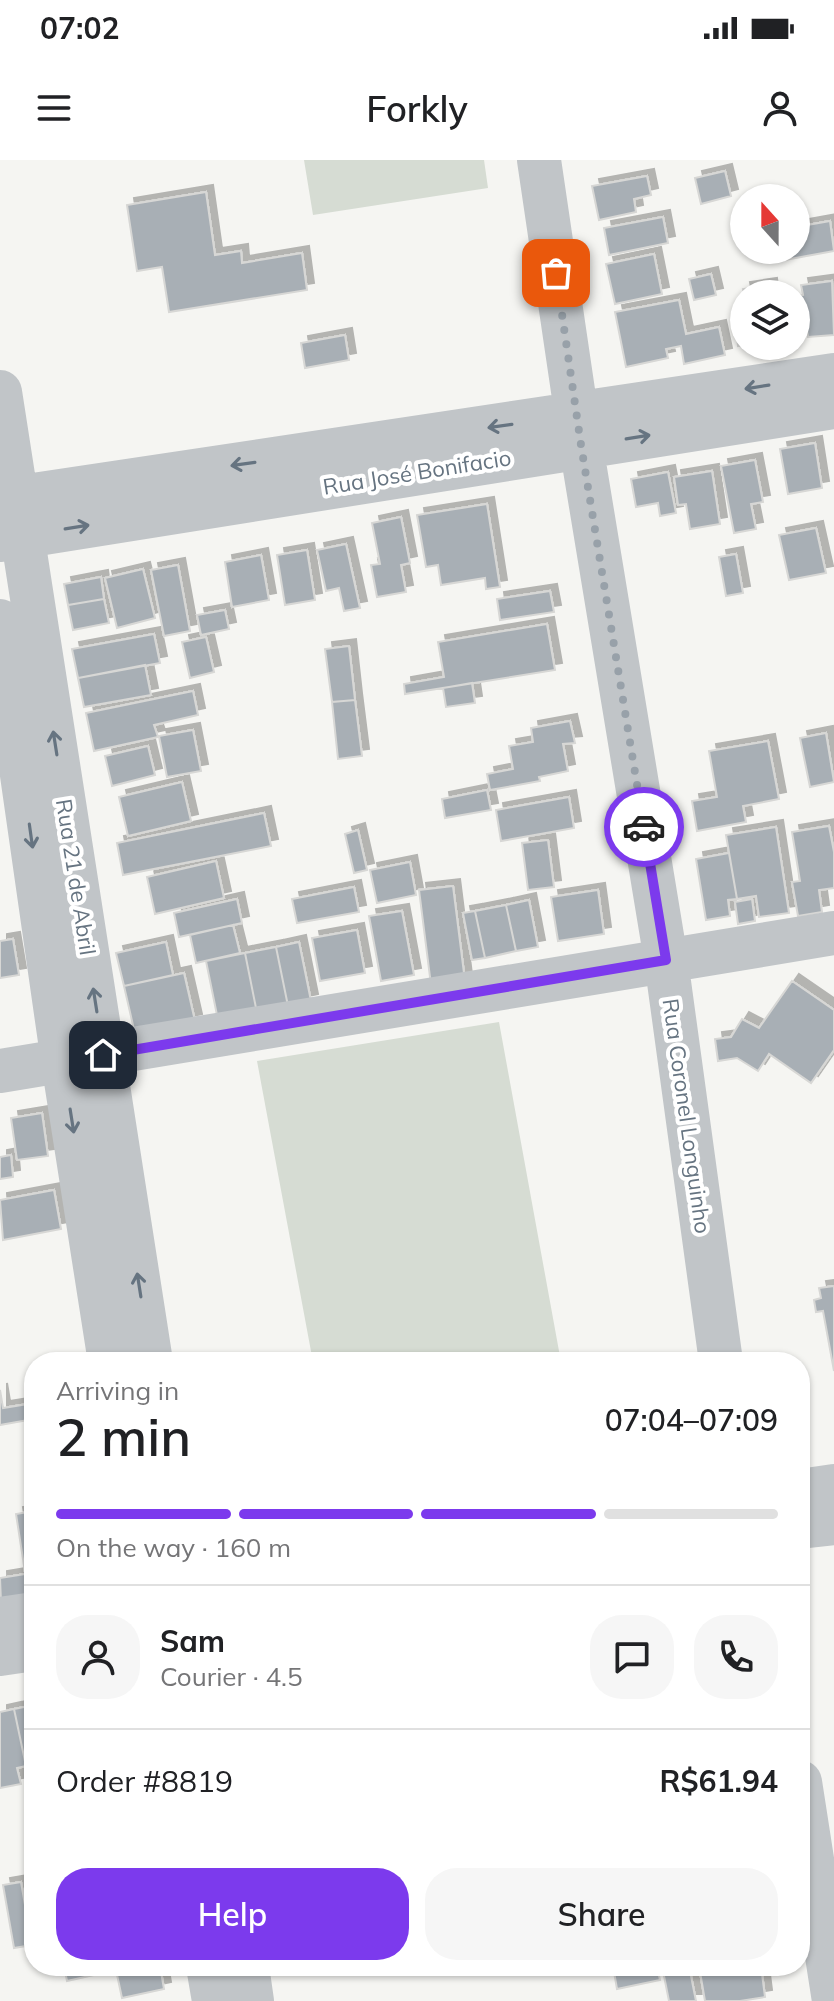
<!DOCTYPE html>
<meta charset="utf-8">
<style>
:root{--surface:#fff;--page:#f6f6f6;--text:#202124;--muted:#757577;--line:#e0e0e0;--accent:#7c3aed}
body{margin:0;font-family:Mulish,sans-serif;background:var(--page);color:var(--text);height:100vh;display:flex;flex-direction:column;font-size:30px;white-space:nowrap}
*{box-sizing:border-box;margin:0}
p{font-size:26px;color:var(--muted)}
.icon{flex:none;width:44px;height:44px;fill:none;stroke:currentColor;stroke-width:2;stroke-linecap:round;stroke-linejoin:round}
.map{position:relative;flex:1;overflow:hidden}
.details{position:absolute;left:24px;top:1192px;width:786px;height:624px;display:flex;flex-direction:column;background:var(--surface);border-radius:32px;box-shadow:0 2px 6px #0004}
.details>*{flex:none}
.needle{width:52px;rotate:339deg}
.tools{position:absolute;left:730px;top:24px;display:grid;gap:16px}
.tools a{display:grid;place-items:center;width:80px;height:80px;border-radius:50%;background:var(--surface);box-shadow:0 2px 6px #0004;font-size:40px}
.pin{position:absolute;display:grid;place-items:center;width:68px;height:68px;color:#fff;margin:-34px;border-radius:16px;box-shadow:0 4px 12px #0006}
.courier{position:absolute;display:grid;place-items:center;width:80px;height:80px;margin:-40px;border:6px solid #7c3aed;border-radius:50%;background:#fff;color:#222;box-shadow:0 2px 10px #0007}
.headline em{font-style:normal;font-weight:600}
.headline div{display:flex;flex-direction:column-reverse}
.headline{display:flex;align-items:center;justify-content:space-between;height:136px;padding:0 32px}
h1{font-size:52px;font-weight:600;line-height:60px}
.bar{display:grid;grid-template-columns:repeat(4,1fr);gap:12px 8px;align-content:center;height:96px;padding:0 32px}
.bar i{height:10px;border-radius:6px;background:var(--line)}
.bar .on{background:var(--accent)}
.bar p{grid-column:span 4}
.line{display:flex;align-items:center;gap:20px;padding:0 32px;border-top:2px solid var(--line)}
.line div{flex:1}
.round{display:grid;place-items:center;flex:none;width:84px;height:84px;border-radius:32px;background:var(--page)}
.button{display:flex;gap:16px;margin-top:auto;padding:16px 32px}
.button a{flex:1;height:92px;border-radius:32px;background:var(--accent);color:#fff;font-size:32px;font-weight:600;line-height:92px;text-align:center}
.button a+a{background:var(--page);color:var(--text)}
.status{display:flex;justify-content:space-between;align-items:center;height:56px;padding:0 40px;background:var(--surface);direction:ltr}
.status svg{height:22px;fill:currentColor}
header{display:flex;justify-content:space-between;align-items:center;height:104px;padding:0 32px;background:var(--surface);font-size:36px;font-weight:600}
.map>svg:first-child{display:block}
.green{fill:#d6dcd3}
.building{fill:#a8afb5;stroke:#d7d7d5;stroke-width:2;filter:url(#shadow)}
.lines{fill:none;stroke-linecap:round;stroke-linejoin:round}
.minor{stroke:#c1c5c8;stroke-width:44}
.oneway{stroke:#667481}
.done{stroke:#98a1a9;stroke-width:8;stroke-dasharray:0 14.4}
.route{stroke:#7c3aed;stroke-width:10}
.labels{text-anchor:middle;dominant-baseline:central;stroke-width:8;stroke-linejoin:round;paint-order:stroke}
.street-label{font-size:22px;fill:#667481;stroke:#fff}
</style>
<div class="status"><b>07:02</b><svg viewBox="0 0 49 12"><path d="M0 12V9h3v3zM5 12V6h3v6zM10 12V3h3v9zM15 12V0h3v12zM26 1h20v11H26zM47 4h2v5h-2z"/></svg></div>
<header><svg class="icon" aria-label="menu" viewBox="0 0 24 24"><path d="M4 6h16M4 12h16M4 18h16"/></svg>Forkly<svg class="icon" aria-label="person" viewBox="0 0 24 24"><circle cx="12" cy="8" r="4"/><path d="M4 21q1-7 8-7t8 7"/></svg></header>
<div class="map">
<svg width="834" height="1841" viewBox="0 0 834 1841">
<defs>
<filter id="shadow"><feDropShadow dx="7" dy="-7" stdDeviation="0" flood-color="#0004"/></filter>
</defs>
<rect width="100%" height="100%" fill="#f5f5f2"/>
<path class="green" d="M304,0H484L488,28L313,55Z
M499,862L561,1202H313L257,901Z"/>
<path class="building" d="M725,11L731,36L701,44L695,18Z
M647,16L651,35L634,39L636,52L599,60L592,26Z
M206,32L215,95L241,91L242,103L302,93L307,130L169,152L162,107L137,111L127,45Z
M663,57L668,83L609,95L604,68Z
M830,61L834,91L779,101L777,90H796V67Z
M654,94L662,134L615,144L606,104Z
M711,114L716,135L694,140L689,119Z
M832,121L834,175L808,177L807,170L796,171V136L803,135L801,125Z
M770,125L771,134H744L743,129Z
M679,140L686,174L719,167L725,195L684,204L681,186L666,189L668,198L626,207L615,152Z
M744,156V185L738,186L735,158Z
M345,175L349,200L305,208L301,183Z
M815,283L822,328L788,334L780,289Z
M755,300L763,342L751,344L756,369L734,373L721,306Z
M712,311L720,364L690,369L686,344L678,345L674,317Z
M668,312L676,353L660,356L658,343L636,347L631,319Z
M487,344L500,427L486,429L485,418L441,425L438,405L426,407L417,355Z
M401,357L410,403L401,405L406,432L377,437L371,405L380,404L372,363Z
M816,368L826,413L789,420L779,375Z
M346,384L360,448L344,451L339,428L326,431L317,390Z
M307,390L315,440L285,445L277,395Z
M736,394L743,433L726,436L719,397Z
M261,395L269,440L232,447L225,402Z
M178,405L190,471L164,476L151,410Z
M143,409L155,458L117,468L105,418Z
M101,417L104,439L68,445L64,424Z
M550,431L554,452L500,460L497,439Z
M104,439L109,463L73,470L68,445Z
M225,450L229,469L201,475L197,455Z
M547,464L555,510L405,534L404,524L444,517L438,482Z
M154,474L160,503L78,518L72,489Z
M206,477L214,512L190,518L182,482Z
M349,486L355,540L332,542L325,489Z
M145,505L151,535L84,547L78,518Z
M472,523L475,543L446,547L443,528Z
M193,531L198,555L154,565L158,577L94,591L86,553Z
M355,540L362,596L338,599L332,542Z
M570,561L575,583L563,584L568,611L539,617L540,621L490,630L487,614L513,609L509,586L533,582L531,568Z
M193,570L201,611L167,617L159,576Z
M826,573L834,622L810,627L800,578Z
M768,581L779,639L743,646L746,662L697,671L692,641L717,637L709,591Z
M148,586L155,615L112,626L105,596Z
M182,622L191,661L128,676L119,637Z
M487,630L491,650L445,658L442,639Z
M569,637L574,668L501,681L496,650Z
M264,653L271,686L123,715L117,683Z
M829,666L834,692V728L819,730L822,752L798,756L792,722L800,721L792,672Z
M776,667L789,753L759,757L756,736L737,739L726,675Z
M358,670L367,710L354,713L345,674Z
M548,680L554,727L528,730L522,683Z
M729,693L737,739L728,740L730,756L706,760L696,699Z
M216,701L224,738L155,754L147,717Z
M410,702L416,735L377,743L370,710Z
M453,726L465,821L431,825L419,730Z
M354,727L359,752L297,763L292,739Z
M598,730L604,774L558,781L551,737Z
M237,739L242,763L179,777L174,753Z
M752,739L755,761L738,764L735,742Z
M529,740L538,787L516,791L506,745Z
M506,745L516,791L485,798L475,751Z
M402,751L414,815L381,821L369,756Z
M475,751L485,798L472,800L463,753Z
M233,765L240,793L196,803L190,775Z
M357,770L365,813L320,821L312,778Z
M13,779L19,815L0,818V781Z
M166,782L173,815L124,826L116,793Z
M299,782L311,841L288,846L276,787Z
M276,787L288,846L257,853L245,793Z
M245,793L257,853L218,860L206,801Z
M184,813L195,861L135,874L124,826Z
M792,821L834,850V890L811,923L769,894L758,911L737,898L718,901L715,879L731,877L742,859L759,868Z
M42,953L48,996L17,1000L11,958Z
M11,995L13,1017L0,1019V997Z
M54,1030L61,1069L3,1080L0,1040Z
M834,1126V1211L823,1151L816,1152L814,1140L821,1138L819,1128Z
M0,1230L3,1248L34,1243V1259L0,1265Z
M34,1351V1437L29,1438L16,1354Z
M25,1414L29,1438L1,1442L0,1418Z
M34,1545V1604L26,1606L14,1549Z
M14,1549L26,1606L17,1608L21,1624L0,1628V1552Z
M21,1722L32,1785L14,1788L3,1725Z
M64,1806H160L164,1829L122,1838L116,1810L67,1821Z
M613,1806H657L660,1820L617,1829Z
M662,1806H689L696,1841H669Z
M699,1806H761L765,1837L740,1841H705Z"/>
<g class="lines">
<path class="minor" d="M539,0L581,285L666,800L721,1202
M0,232L151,1202
M0,340L834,215
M0,380L834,247
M0,461L63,902L110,1202
M0,911L834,773
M800,1331L834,1326
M800,1367L834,1363
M0,1459L34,1454
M0,1494L34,1489
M800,1622L834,1841
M208,1806L214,1841
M247,1806L252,1841"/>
</g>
<defs><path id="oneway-shaft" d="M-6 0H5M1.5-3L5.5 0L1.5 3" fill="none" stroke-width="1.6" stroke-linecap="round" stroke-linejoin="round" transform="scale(2)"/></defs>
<g class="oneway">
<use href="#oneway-shaft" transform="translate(757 227) rotate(171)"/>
<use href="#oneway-shaft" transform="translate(500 266) rotate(172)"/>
<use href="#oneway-shaft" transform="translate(638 277) rotate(-9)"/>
<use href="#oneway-shaft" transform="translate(243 304) rotate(172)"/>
<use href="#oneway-shaft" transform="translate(77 367) rotate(-9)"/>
<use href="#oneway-shaft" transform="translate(55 583) rotate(-99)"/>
<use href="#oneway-shaft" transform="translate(31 676) rotate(82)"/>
<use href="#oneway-shaft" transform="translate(95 840) rotate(-99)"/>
<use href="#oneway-shaft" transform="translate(72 961) rotate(81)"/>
<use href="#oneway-shaft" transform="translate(139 1125) rotate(-99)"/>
</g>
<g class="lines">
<path class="done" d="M556,113L581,285L644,667"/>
<path class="route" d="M103,895L666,800L644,667"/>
</g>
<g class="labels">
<g class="street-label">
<text transform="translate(417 312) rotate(-9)">Rua José Bonifacio</text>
<text transform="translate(76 717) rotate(81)">Rua 21 de Abril</text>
<text transform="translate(687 956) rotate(82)">Rua Coronel Longuinho</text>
</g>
</g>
</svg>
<div class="tools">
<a><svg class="needle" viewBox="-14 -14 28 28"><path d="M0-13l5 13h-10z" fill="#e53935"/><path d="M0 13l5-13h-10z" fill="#757577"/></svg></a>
<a><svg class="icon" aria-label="layers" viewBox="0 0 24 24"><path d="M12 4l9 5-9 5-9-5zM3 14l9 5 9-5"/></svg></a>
</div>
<div class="pin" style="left:556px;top:113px;background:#ea580c"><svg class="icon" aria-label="bag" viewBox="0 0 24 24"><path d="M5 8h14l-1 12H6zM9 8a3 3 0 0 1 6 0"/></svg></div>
<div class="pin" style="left:103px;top:895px;background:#1f2937"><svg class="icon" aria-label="home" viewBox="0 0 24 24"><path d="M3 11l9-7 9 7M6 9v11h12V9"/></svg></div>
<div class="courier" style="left:644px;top:667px"><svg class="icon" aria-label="car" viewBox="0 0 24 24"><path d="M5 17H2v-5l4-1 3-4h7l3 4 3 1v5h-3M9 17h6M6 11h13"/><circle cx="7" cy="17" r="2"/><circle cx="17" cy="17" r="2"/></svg></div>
<section class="details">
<div class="headline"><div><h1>2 min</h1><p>Arriving in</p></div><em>07:04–07:09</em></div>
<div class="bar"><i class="on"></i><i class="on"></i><i class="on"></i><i></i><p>On the way · 160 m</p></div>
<div class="line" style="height:144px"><a class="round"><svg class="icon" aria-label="person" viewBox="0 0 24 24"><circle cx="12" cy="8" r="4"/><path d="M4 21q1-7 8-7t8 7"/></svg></a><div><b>Sam</b><p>Courier · 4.5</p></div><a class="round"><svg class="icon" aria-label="chat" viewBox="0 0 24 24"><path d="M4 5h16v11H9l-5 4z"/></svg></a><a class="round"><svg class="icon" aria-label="phone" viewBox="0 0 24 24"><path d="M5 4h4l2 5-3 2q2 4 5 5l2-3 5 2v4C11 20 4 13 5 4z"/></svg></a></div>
<div class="line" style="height:104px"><div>Order #8819</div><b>R$61.94</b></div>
<div class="button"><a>Help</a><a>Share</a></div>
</section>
</div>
